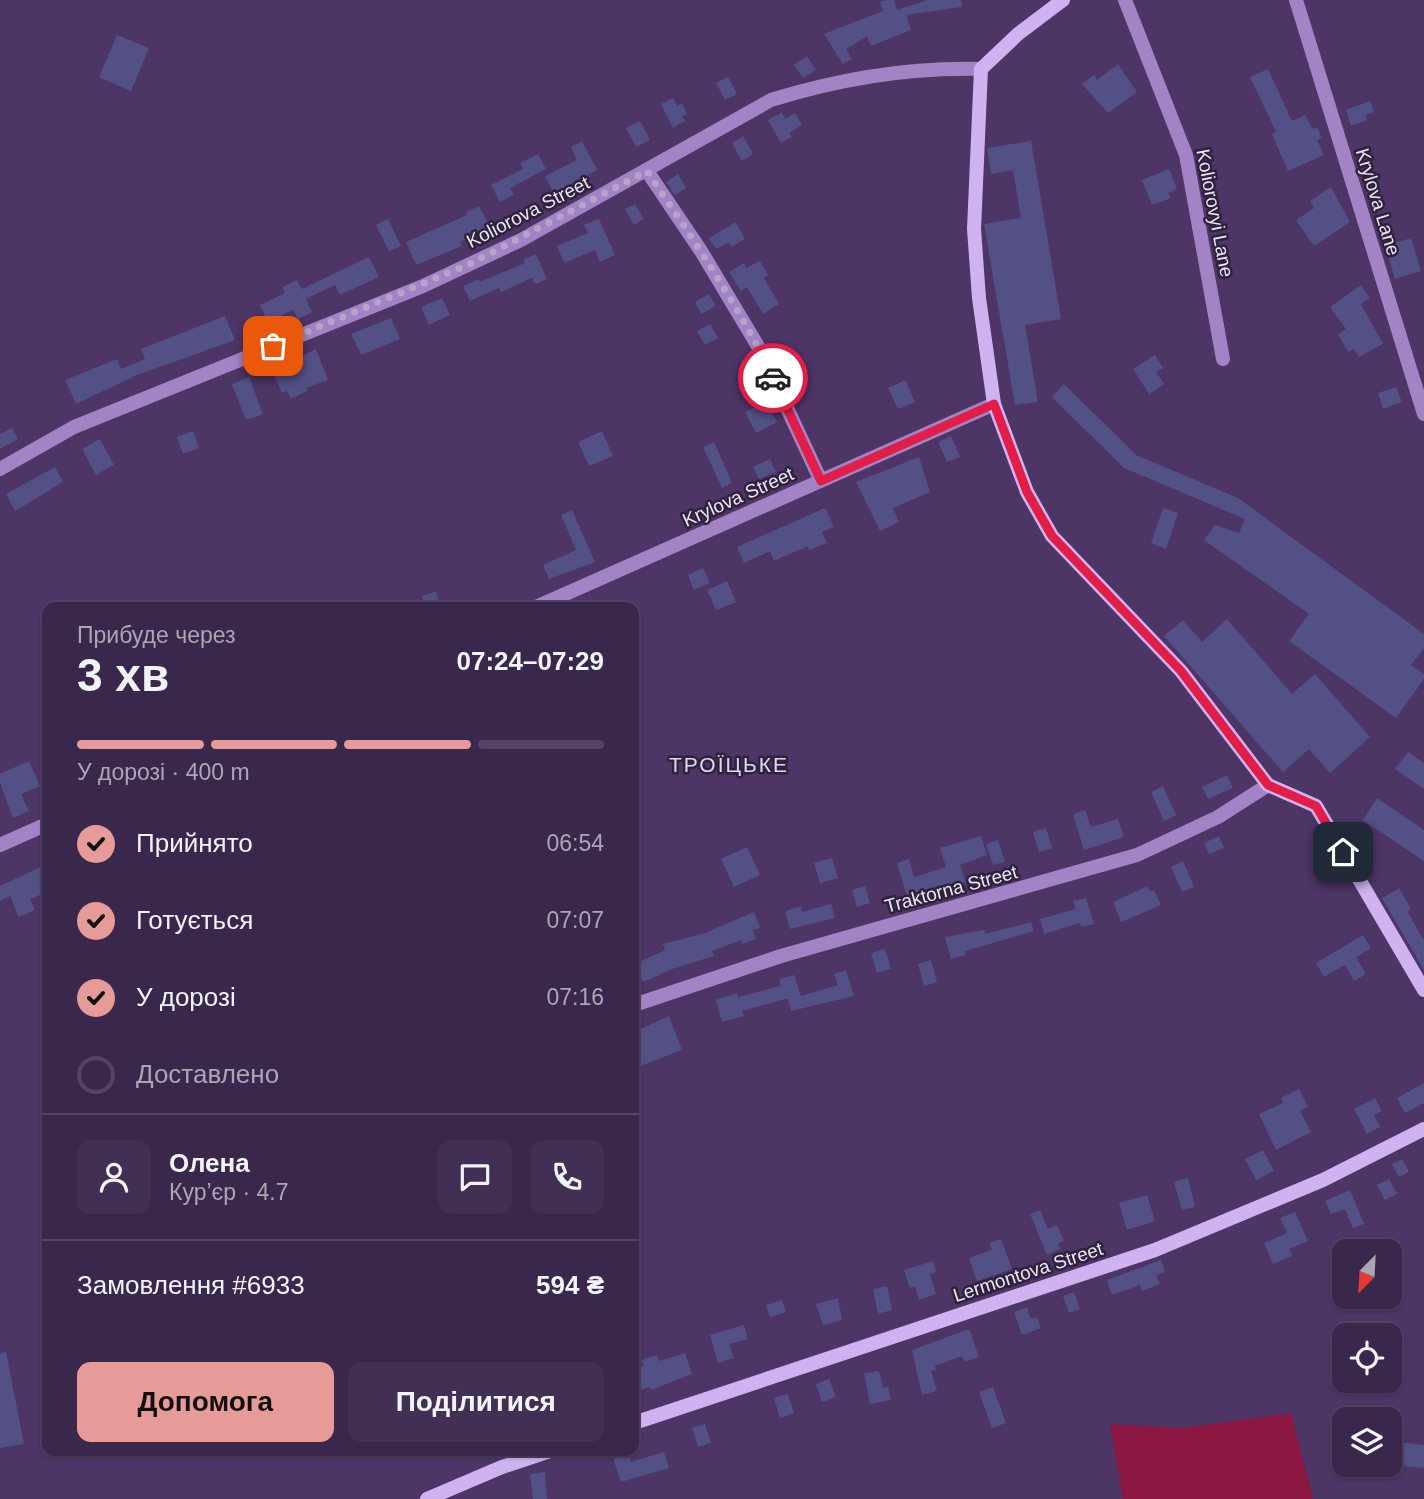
<!DOCTYPE html>
<html lang="uk">
<meta charset="utf-8">
<style>
:root{--surface:#3a284c;--page:#413053;--text:#f1f3f6;--muted:#aba6b5;--line:#544464;--accent:#e69b98}
body{margin:0;font-family:Arial,sans-serif;background:var(--page);color:var(--text);height:100vh;display:flex;flex-direction:column;font-size:26px;white-space:nowrap}
*{box-sizing:border-box;margin:0}
p{font-size:23px;color:var(--muted)}
.icon{flex:none;width:38px;height:38px;fill:none;stroke:currentColor;stroke-width:2;stroke-linecap:round;stroke-linejoin:round}
.map{position:relative;flex:1;overflow:hidden}
.details{position:absolute;left:42px;top:602px;width:597px;height:854px;display:flex;flex-direction:column;background:var(--surface);border-radius:14px;box-shadow:0 2px 5px #0004,0 0 0 2px var(--line)}
.details>*{flex:none}
.needle{width:46px;rotate:204deg}
.fabs{position:absolute;left:1332px;top:1239px;display:grid;gap:14px}
.fabs a{display:grid;place-items:center;width:70px;height:70px;border-radius:14px;background:var(--surface);box-shadow:0 2px 5px #0004,0 0 0 2px var(--line);font-size:35px}
.pin{position:absolute;display:grid;place-items:center;width:60px;height:60px;color:#fff;margin:-30px;border-radius:14px;box-shadow:0 4px 10px #0006}
.courier{position:absolute;display:grid;place-items:center;width:70px;height:70px;margin:-35px;border:5px solid #e11d48;border-radius:50%;background:#fff;color:#222;box-shadow:0 2px 9px #0007}
.head em{font-style:normal;font-weight:600}
.head div{display:flex;flex-direction:column-reverse}
.head{display:flex;align-items:center;justify-content:space-between;height:119px;padding:0 35px}
h1{font-size:46px;font-weight:600;line-height:52px}
.bar{display:grid;grid-template-columns:repeat(4,1fr);gap:10px 7px;align-content:center;height:84px;padding:0 35px}
.bar i{height:9px;border-radius:5px;background:var(--line)}
.bar .on{background:var(--accent)}
.bar p{grid-column:span 4}
.line{display:flex;align-items:center;gap:18px;padding:0 35px;border-top:2px solid var(--line)}
.line div{flex:1}
.round{display:grid;place-items:center;flex:none;width:74px;height:74px;border-radius:14px;background:var(--page)}
ol{padding:0 35px;list-style:none}
li{display:flex;align-items:center;gap:21px;height:77px}
li p{margin-inline-start:auto}
li .icon{padding:7px;border-radius:50%;background:var(--accent);color:#111;stroke-width:4}
li:last-child{color:var(--muted)}
li i{width:38px;height:38px;border:4px solid var(--line);border-radius:50%}
.action{display:flex;gap:14px;margin-top:auto;padding:14px 35px}
.action a{flex:1;height:80px;border-radius:14px;background:var(--accent);color:#111;font-size:28px;font-weight:600;line-height:80px;text-align:center}
.action a+a{background:var(--page);color:var(--text)}
.map>svg:first-child{display:block}
.green{fill:#8b1743}
.building{fill:#535085}
.lines{fill:none;stroke-linecap:round;stroke-linejoin:round}
.street{stroke:#a284c6;stroke-width:14}
.secondary{stroke:#cfb3f1;stroke-width:14}
.done{stroke:#b5a6c7;stroke-width:7;stroke-dasharray:0 12.6}
.route{stroke:#e11d48;stroke-width:9}
.labels{text-anchor:middle;dominant-baseline:central;stroke-width:5;stroke-linejoin:round;paint-order:stroke}
.street-label{font-size:19px;fill:#ede3fb;stroke:#2e233a}
.neighbourhood-label{font-size:21px;letter-spacing:2px;fill:#e3d4f7;stroke:#2e233a}
</style>
<div class="map">
<svg width="1424" height="1499" viewBox="0 0 1424 1499">
<rect width="100%" height="100%" fill="#4d3566"/>
<path class="green" d="M1291,1413L1313,1499H1123L1110,1424L1183,1428Z"/>
<path class="building" d="M887,0H894L897,10L927,0H961L962,7L906,15L911,30L871,46L867,36L846,49L852,59L843,64L824,34L883,11L880,2Z
M117,35L149,48L131,91L99,77Z
M807,56L816,70L803,78L794,65Z
M1118,64L1137,92L1108,113L1082,84L1094,75L1097,80Z
M1268,69L1292,121L1306,115L1312,129L1317,127L1322,138L1317,140L1324,155L1288,171L1272,134L1276,132L1250,77Z
M728,77L737,94L725,100L716,83Z
M673,98L677,106L682,103L687,114L682,117L685,121L673,128L661,104Z
M1370,101L1374,112L1365,115L1367,120L1351,126L1346,110Z
M782,112L785,119L795,113L802,125L789,133L792,137L781,143L768,120Z
M640,121L650,140L636,147L626,128Z
M743,136L753,154L742,161L732,143Z
M582,141L597,170L554,194L545,176L577,160L571,147Z
M1031,141L1061,319L1025,325L1038,402L1015,405L984,224L1021,218L1013,170L991,174L987,148Z
M538,154L546,169L510,188L514,195L500,202L491,185L523,169L520,163Z
M1169,169L1177,189L1168,193L1171,198L1152,205L1142,180Z
M678,174L686,188L675,195L666,182Z
M1331,187L1350,222L1314,246L1296,220L1314,208L1310,201Z
M635,204L644,219L634,225L625,209Z
M479,206L490,227L460,242L462,246L416,265L406,242L467,215L466,212Z
M388,219L401,246L389,251L376,225Z
M599,219L615,255L600,262L595,250L564,263L557,246L588,233L584,225Z
M736,222L745,239L731,247L729,242L716,249L709,238Z
M1411,238L1421,271L1395,279L1385,246Z
M536,254L547,279L535,284L532,278L501,292L499,288L470,301L463,286L479,279L480,282L525,263L524,259Z
M369,257L379,277L340,295L335,285L306,299L312,312L298,319L293,310L268,322L260,305L285,293L282,287L297,280L302,289Z
M760,261L768,275L764,278L779,304L763,314L747,287L741,291L729,272L744,263L746,268Z
M1361,285L1370,298L1361,304L1383,344L1359,357L1354,349L1348,352L1338,334L1346,329L1330,307Z
M709,294L716,306L701,314L695,302Z
M442,298L450,315L429,325L421,307Z
M225,316L235,340L137,375L76,404L65,380L117,359L121,369L145,359L141,349Z
M391,318L400,339L361,355L351,334Z
M710,324L718,338L705,345L697,331Z
M316,349L328,380L306,388L307,391L291,399L287,391L282,393L272,371Z
M1155,355L1163,368L1156,372L1164,384L1149,394L1133,369Z
M249,377L263,414L246,420L232,384Z
M905,380L915,402L898,409L888,388Z
M1064,384L1136,455L1238,498L1424,634V648L1411,665L1424,674V679L1396,718L1289,641L1309,614L1204,540L1215,525L1239,533L1245,519L1124,468L1052,397Z
M1396,387L1402,402L1383,409L1378,393Z
M766,402L777,422L756,433L745,412Z
M12,428L18,439L0,449V434Z
M193,431L199,448L183,454L177,437Z
M602,431L613,456L589,466L578,442Z
M951,436L960,457L947,462L938,442Z
M100,439L114,465L96,475L82,449Z
M714,442L732,483L722,488L703,447Z
M919,457L930,492L893,508L899,522L880,531L856,482Z
M770,459L776,472L759,479L753,467Z
M55,467L63,482L15,511L6,494Z
M825,508L834,527L822,532L827,543L809,550L808,546L774,561L770,551L744,563L737,547Z
M1163,508L1178,513L1166,549L1151,543Z
M572,510L595,562L549,579L543,565L576,550L561,515Z
M703,568L710,583L694,590L688,575Z
M727,581L736,602L716,610L707,590Z
M436,591L440,607H425L422,596Z
M1227,619L1292,694L1315,674L1370,737L1330,773L1309,749L1283,772L1164,636L1183,620L1202,642Z
M1408,752L1424,763V789L1395,769Z
M29,761L40,786L21,794L29,811L13,818L0,783V774Z
M1227,775L1233,788L1208,799L1202,787Z
M1163,786L1176,815L1164,821L1151,792Z
M1377,798L1424,830V861L1363,820Z
M1085,810L1091,827L1118,819L1124,837L1084,850L1073,814Z
M1046,828L1052,848L1039,852L1033,832Z
M981,836L987,855L960,865L966,883L935,893L933,887L907,896L897,863L909,859L914,877L946,867L940,848Z
M1219,836L1224,848L1209,854L1204,843Z
M998,840L1005,862L993,865L986,844Z
M747,847L760,875L734,887L721,859Z
M832,858L838,878L820,883L814,863Z
M1183,861L1194,887L1182,892L1171,867Z
M43,866L47,875V892L30,899L35,910L19,917L10,896L0,901V886Z
M865,886L870,903L857,907L852,890Z
M1148,886L1150,892L1154,890L1161,905L1121,922L1113,902Z
M1399,888L1411,909L1407,911L1424,940V970L1382,898Z
M1086,898L1094,924L1081,927L1080,923L1044,934L1040,919L1076,909L1073,901Z
M831,904L835,918L790,929L785,911L801,906L802,912Z
M754,912L760,928L753,930L756,939L743,944L741,940L712,951L714,956L672,969L643,982L635,964L665,950L663,944L705,933Z
M1031,922L1034,931L965,951L966,955L951,959L945,937L984,930L985,934Z
M1363,935L1371,948L1356,957L1366,974L1354,981L1345,965L1324,977L1316,963Z
M885,949L891,969L877,973L871,953Z
M931,960L937,982L924,986L918,964Z
M846,970L854,996L791,1011L788,999H785L742,1011L744,1016L722,1022L716,1000L737,993L738,997L781,986L779,979L794,975L801,996L838,985L834,974Z
M669,1016L682,1050L638,1067L634,1056V1032Z
M1424,1083V1103L1405,1113L1397,1098Z
M1299,1089L1308,1107L1300,1111L1311,1132L1276,1150L1259,1114L1283,1103L1281,1098Z
M1375,1098L1382,1111L1374,1115L1380,1127L1367,1134L1354,1109Z
M1263,1150L1274,1171L1256,1180L1245,1159Z
M1402,1159L1409,1172L1399,1177L1392,1164Z
M1188,1178L1195,1207L1182,1210L1174,1182Z
M1389,1179L1397,1194L1385,1200L1377,1185Z
M1350,1190L1364,1224L1353,1228L1345,1209L1331,1214L1325,1201Z
M1147,1195L1155,1221L1127,1230L1119,1203Z
M1040,1210L1048,1229L1057,1225L1064,1241L1058,1243L1060,1249L1047,1255L1030,1214Z
M1295,1212L1308,1241L1289,1249L1292,1256L1273,1264L1264,1243L1287,1233L1280,1218Z
M1001,1239L1012,1269L977,1281L969,1258L992,1250L989,1243Z
M1161,1260L1165,1272L1156,1275L1160,1284L1142,1291L1140,1285L1112,1295L1107,1280Z
M933,1261L936,1272L930,1274L936,1294L919,1300L915,1286L910,1288L904,1270Z
M887,1286L892,1310L878,1314L873,1289Z
M1074,1292L1080,1309L1069,1313L1063,1296Z
M838,1298L842,1320L823,1325L816,1304Z
M782,1300L786,1312L770,1317L766,1305Z
M1027,1307L1031,1319L1037,1317L1041,1328L1022,1335L1014,1312Z
M744,1325L748,1339L729,1344L734,1358L718,1363L710,1335Z
M969,1329L979,1357L965,1362L962,1356L935,1366L936,1370L931,1371L937,1391L922,1395L912,1350Z
M6,1352L24,1444L0,1448V1353Z
M685,1353L692,1374L651,1390L650,1387L638,1391L634,1369L644,1366L641,1360L657,1355L659,1361Z
M879,1371L883,1388L888,1387L891,1400L870,1404L864,1373Z
M829,1379L836,1397L822,1402L816,1384Z
M993,1387L1006,1423L992,1428L979,1392Z
M788,1394L794,1413L780,1418L774,1398Z
M705,1424L711,1443L698,1447L692,1428Z
M1390,1441L1424,1445V1468L1390,1465Z
M664,1452L669,1468L621,1482L613,1458L629,1454L631,1462Z
M545,1472L547,1499H533L530,1474Z"/>
<g class="lines">
<path class="street" d="M1125,0L1186,155L1223,359
M1296,0L1424,414
M647,171L701,251L759,348L821,481
M0,469L74,427L423,286L521,240L771,100C839,79 910,67 981,69
M536,607L994,404
M0,845L47,824
M634,1005L781,956L1137,855L1218,817L1268,785"/>
<path class="secondary" d="M1063,0L1018,34L981,69L974,229L979,298L994,404L1027,492L1052,536L1181,671L1268,785L1316,806L1424,990
M634,1423L1155,1250L1323,1180L1424,1129
M427,1499L502,1467L550,1451"/>
</g>
<g class="lines">
<path class="done" d="M273,346L472,263L647,171C692,238 739,305 773,378"/>
<path class="route" d="M773,378L821,481L994,404L1027,492L1052,536L1181,671L1268,785L1316,806L1343,852"/>
</g>
<g class="labels">
<g class="street-label">
<text transform="translate(1378 202) rotate(73)">Krylova Lane</text>
<text transform="translate(528 212) rotate(-27)">Koliorova Street</text>
<text transform="translate(1215 213) rotate(79)">Koliorovyi Lane</text>
<text transform="translate(738 497) rotate(-24)">Krylova Street</text>
<text transform="translate(951 889) rotate(-15)">Traktorna Street</text>
<text transform="translate(1028 1272) rotate(-18)">Lermontova Street</text>
</g>
<g class="neighbourhood-label">
<text x="729" y="764">ТРОЇЦЬКЕ</text>
</g>
</g>
</svg>
<div class="fabs">
<a><svg class="needle" viewBox="-14 -14 28 28"><path d="M0-13l5 13h-10z" fill="#e53935"/><path d="M0 13l5-13h-10z" fill="#aba6b5"/></svg></a>
<a><svg class="icon" aria-label="locate" viewBox="0 0 24 24"><circle cx="12" cy="12" r="6"/><path d="M12 2v4M12 18v4M2 12h4M18 12h4"/></svg></a>
<a><svg class="icon" aria-label="layers" viewBox="0 0 24 24"><path d="M12 4l9 5-9 5-9-5zM3 14l9 5 9-5"/></svg></a>
</div>
<div class="pin" style="left:273px;top:346px;background:#ea580c"><svg class="icon" aria-label="bag" viewBox="0 0 24 24"><path d="M5 8h14l-1 12H6zM9 8a3 3 0 0 1 6 0"/></svg></div>
<div class="pin" style="left:1343px;top:852px;background:#1f2937"><svg class="icon" aria-label="home" viewBox="0 0 24 24"><path d="M3 11l9-7 9 7M6 9v11h12V9"/></svg></div>
<div class="courier" style="left:773px;top:378px"><svg class="icon" aria-label="car" viewBox="0 0 24 24"><path d="M5 17H2v-5l4-1 3-4h7l3 4 3 1v5h-3M9 17h6M6 11h13"/><circle cx="7" cy="17" r="2"/><circle cx="17" cy="17" r="2"/></svg></div>
<section class="details">
<div class="head"><div><h1>3 хв</h1><p>Прибуде через</p></div><em>07:24–07:29</em></div>
<div class="bar"><i class="on"></i><i class="on"></i><i class="on"></i><i></i><p>У дорозі · 400 m</p></div>
<ol>
<li><svg class="icon" aria-label="check" viewBox="0 0 24 24"><path d="M5 12l5 5 9-10"/></svg>Прийнято<p>06:54</p></li>
<li><svg class="icon" aria-label="check" viewBox="0 0 24 24"><path d="M5 12l5 5 9-10"/></svg>Готується<p>07:07</p></li>
<li><svg class="icon" aria-label="check" viewBox="0 0 24 24"><path d="M5 12l5 5 9-10"/></svg>У дорозі<p>07:16</p></li>
<li><i></i>Доставлено</li>
</ol>
<div class="line" style="height:126px"><a class="round"><svg class="icon" aria-label="person" viewBox="0 0 24 24"><circle cx="12" cy="8" r="4"/><path d="M4 21q1-7 8-7t8 7"/></svg></a><div><b>Олена</b><p>Кур’єр · 4.7</p></div><a class="round"><svg class="icon" aria-label="chat" viewBox="0 0 24 24"><path d="M4 5h16v11H9l-5 4z"/></svg></a><a class="round"><svg class="icon" aria-label="phone" viewBox="0 0 24 24"><path d="M5 4h4l2 5-3 2q2 4 5 5l2-3 5 2v4C11 20 4 13 5 4z"/></svg></a></div>
<div class="line" style="height:91px"><div>Замовлення #6933</div><b>594 ₴</b></div>
<div class="action"><a>Допомога</a><a>Поділитися</a></div>
</section>
</div>
